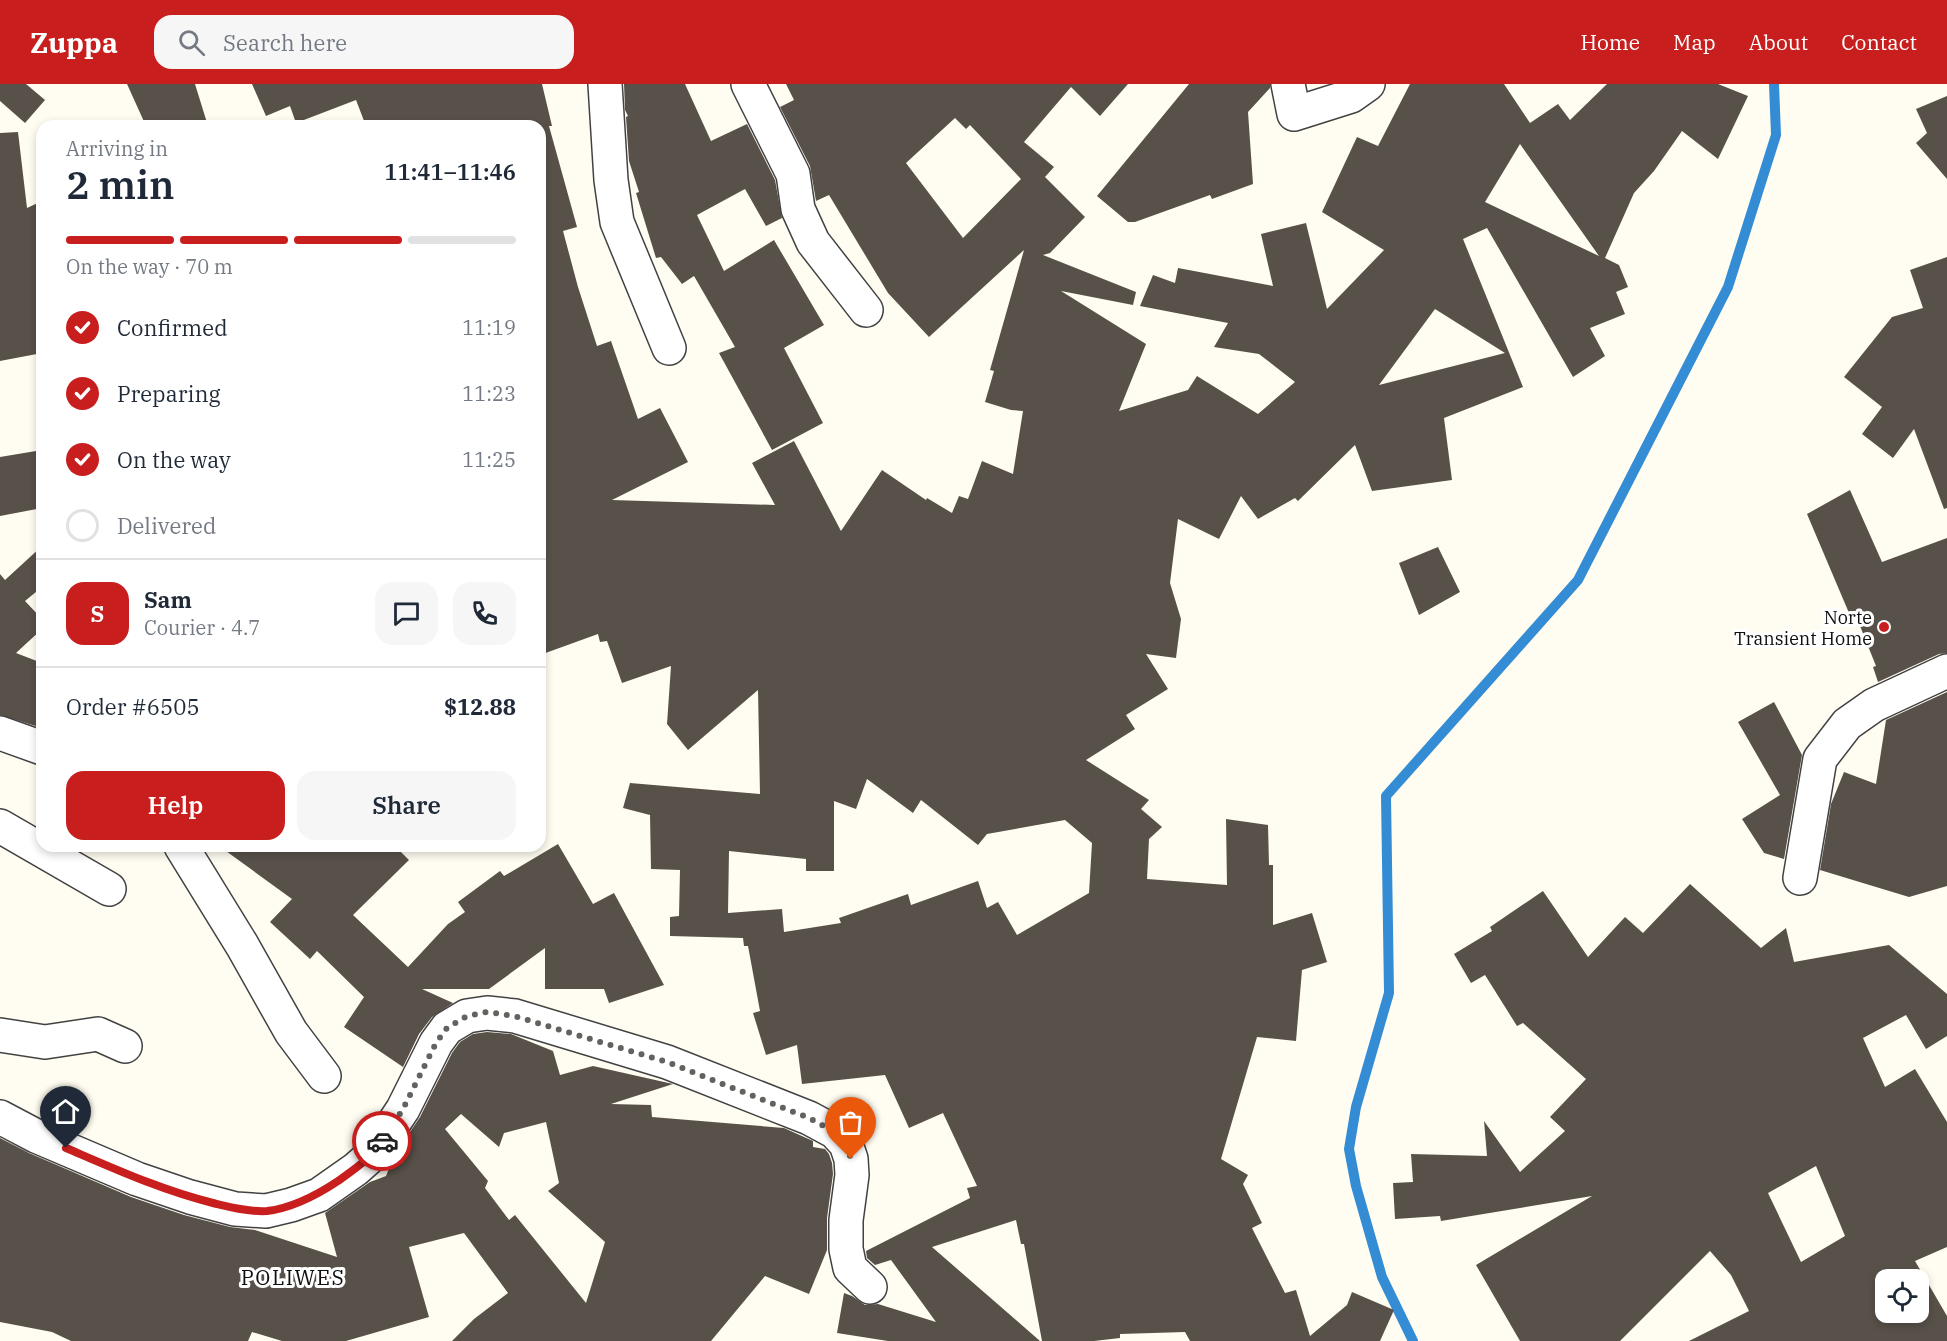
<!DOCTYPE html>
<meta charset="utf-8">
<style>
:root{--surface:#fff;--page:#f6f6f7;--text:#1f2937;--muted:#747a83;--line:#e0e1e3;--accent:#c81f1e}
body{margin:0;font-family:"IBM Plex Serif",serif;background:var(--page);color:var(--text);height:100vh;display:flex;flex-direction:column;font-size:22px;white-space:nowrap}
*{box-sizing:border-box;margin:0}
p{font-size:20px;color:var(--muted)}
.icon{flex:none;width:33px;height:33px;fill:none;stroke:currentColor;stroke-width:2;stroke-linecap:round;stroke-linejoin:round}
.map{position:relative;flex:1;overflow:hidden}
.panel{position:absolute;left:36px;top:36px;width:510px;height:732px;display:flex;flex-direction:column;background:var(--surface);border-radius:18px;box-shadow:0 3px 9px #0003}
.panel>*{flex:none}
.controls{position:absolute;left:1875px;top:1185px;display:grid;gap:12px}
.controls a{display:grid;place-items:center;width:54px;height:54px;border-radius:12px;background:var(--surface);box-shadow:0 3px 9px #0003;font-size:30px}
.pin{position:absolute;display:grid;place-items:center;width:51px;height:51px;color:#fff;margin:-62px -26px;border-radius:50% 50% 50% 0;rotate:-45deg;box-shadow:0 0 6px #0007}
.pin .icon{rotate:45deg}
.courier{position:absolute;display:grid;place-items:center;width:60px;height:60px;margin:-30px;border:4px solid #c81f1e;border-radius:50%;background:#fff;color:#222;box-shadow:0 2px 8px #0007}
.head em{font-style:normal;font-weight:600}
.head div{display:flex;flex-direction:column-reverse}
.head{display:flex;align-items:center;justify-content:space-between;height:102px;padding:0 30px}
h1{font-size:39px;font-weight:600;line-height:45px}
.bar{display:grid;grid-template-columns:repeat(4,1fr);gap:9px 6px;align-content:center;height:72px;padding:0 30px}
.bar i{height:8px;border-radius:4px;background:var(--line)}
.bar .on{background:var(--accent)}
.bar p{grid-column:span 4}
.line{display:flex;align-items:center;gap:15px;padding:0 30px;border-top:2px solid var(--line)}
.line div{flex:1}
.round{display:grid;place-items:center;flex:none;width:63px;height:63px;border-radius:18px;background:var(--page)}
ol{padding:0 30px;list-style:none}
li{display:flex;align-items:center;gap:18px;height:66px}
li p{margin-inline-start:auto}
li .icon{padding:6px;border-radius:50%;background:var(--accent);color:#fff;stroke-width:4}
li:last-child{color:var(--muted)}
li i{width:33px;height:33px;border:3px solid var(--line);border-radius:50%}
.cta{display:flex;gap:12px;margin-top:auto;padding:12px 30px}
.cta a{flex:1;height:69px;border-radius:18px;background:var(--accent);color:#fff;font-size:24px;font-weight:600;line-height:69px;text-align:center}
.cta a+a{background:var(--page);color:var(--text)}
header{display:flex;align-items:center;gap:36px;box-sizing:border-box;height:84px;padding:0 30px;background:var(--accent);color:#fff}
header strong{font-size:28px}
nav{display:flex;gap:33px;margin-inline-start:auto;font-size:21px}
.search{width:420px;height:54px;background:var(--page);display:flex;align-items:center;gap:15px;box-sizing:border-box;padding:0 21px;border-radius:18px;color:var(--muted);font-size:22px}
.map>svg:first-child{display:block}
.lines{fill:none;stroke-linecap:round;stroke-linejoin:round}
.stream{stroke:#348cd5;stroke-width:10}
.building{fill:#58514a;fill-rule:evenodd}
.minor-casing{stroke:#424242;stroke-width:36}
.minor{stroke:#fff;stroke-width:33}
.done{stroke:#63625e;stroke-width:6;stroke-dasharray:0 10.8}
.route{stroke:#c81f1e;stroke-width:8}
.poi-dot{fill:#c81f1e;stroke:#fff;stroke-width:2}
.labels{text-anchor:middle;dominant-baseline:central;stroke-width:6;stroke-linejoin:round;paint-order:stroke}
.poi-label{font-size:18px;fill:#0f0f0f;stroke:#fff;text-anchor:end}
.quarter-label{font-size:21px;letter-spacing:1.5px;fill:#0f0f0f;stroke:#fff}
</style>
<header>
<strong>Zuppa</strong>
<div class="search"><svg class="icon" aria-label="search" viewBox="0 0 24 24"><circle cx="10" cy="10" r="6"/><path d="M15 15l6 6"/></svg>Search here</div>
<nav><a>Home</a><a>Map</a><a>About</a><a>Contact</a></nav>
</header>
<div class="map">
<svg width="1947" height="1257" viewBox="0 0 1947 1257">
<rect width="100%" height="100%" fill="#fffdf1"/>
<g class="lines">
<path class="stream" d="M1413,1257L1382,1193L1356,1102L1349,1065L1356,1023L1389,909L1386,712L1578,496L1728,203L1776,51L1774,0"/>
</g>
<path class="building" d="M0,0H26L45,16L25,39L0,17Z
M127,0H195L208,42H146Z
M252,0H542L552,42H549L577,143L563,147L578,203L597,262L611,257L638,335L660,324L688,378L612,416L775,421L752,379L794,357L841,447L882,386L926,416L927,414L952,429L959,412L968,415L982,377L1013,390L1023,327L1011,326L985,318L994,287L990,286L1024,166L929,253L888,209L829,111L816,117L810,82L780,23L794,16L786,0H1128L1100,32L1071,3L1024,58L1054,83L1045,93L1085,133L1050,169L1043,171L1136,208L1133,221L1061,207L1146,260L1119,327L1188,306L1197,292L1258,330L1295,298L1259,270L1214,263L1228,239L1140,222L1153,191L1175,199L1178,184L1273,202L1261,150L1306,139L1327,225L1384,166L1322,128L1357,53L1378,62L1410,0H1504L1530,39L1558,20L1570,36L1607,0H1718L1748,12L1718,75L1682,47L1654,87L1634,109L1605,174L1619,181L1628,203L1616,208L1625,230L1590,244L1605,272L1573,293L1487,144L1463,155L1523,303L1444,334L1452,396L1372,407L1355,361L1298,417L1295,414L1258,435L1241,412L1219,455L1178,435L1170,499L1181,535L1176,574L1146,570L1168,605L1126,631L1135,645L1086,676L1149,716L1141,725L1162,743L1149,755L1147,795L1227,801L1226,735L1268,741L1269,781H1273V841L1312,829L1327,878L1302,886L1296,957L1257,953L1221,1075L1248,1091L1243,1100L1262,1139L1252,1144L1285,1209L1296,1206L1310,1252L1347,1221L1352,1208L1394,1226L1380,1257H1190L1185,1248L1120,1250V1254L1094,1257H1042L1024,1160H1021L1016,1136L932,1163L1040,1257H888L837,1249L844,1209L852,1212L865,1221L878,1220L936,1238L891,1176L875,1181L867,1174L866,1167L970,1114L967,1104L977,1102L943,1029L909,1044L885,991L802,1000L797,961L766,971L753,929L760,927L748,862H744L743,854L670,852V833L679,832L680,786L651,785L650,731L623,724L630,699L760,710L758,606L688,666L667,640L671,582L622,599L607,557L600,558L598,550L540,571V42H366L356,16L296,39L290,22L266,32ZM955,34L966,45L970,41L1021,95L963,154L906,79ZM1520,60L1599,172L1485,118ZM1435,225L1505,269L1379,301ZM867,695L913,729L921,716L978,761L987,750L1065,736L1092,759L1089,809L1017,851L998,818L987,824L978,797L911,821L908,810L839,834L841,839L784,848L782,825L728,829L729,767L806,775V787H834V717L856,725Z
M624,0H685L711,57L747,40L775,96L782,134L766,142L745,105L697,131L724,187L774,156L824,241L784,264L823,339L772,366L719,269L735,263L694,192L682,200L661,173L656,174L636,109L639,108L629,77L626,33L628,32L625,26Z
M1189,0H1270V4L1248,28L1253,100L1212,115L1210,111L1135,138H1128L1097,112Z
M1947,12V95L1916,59L1927,49L1916,25Z
M18,48L27,124L42,117V269L0,277V49Z
M1947,173V424L1944,425L1914,345L1893,374L1862,350L1882,323L1844,293L1892,233L1923,224L1910,186Z
M42,366V424L0,432V373Z
M1850,406L1882,478L1947,454V569L1939,570L1878,598L1873,583L1876,582L1854,527L1849,529L1807,430Z
M42,462V503L25,517L42,535V545L16,569L42,579V644L0,631V490L5,496Z
M1438,463L1460,508L1419,531L1399,479Z
M1947,608V802L1909,813L1820,786L1831,720L1844,688L1876,700L1886,636Z
M1774,618L1802,671L1784,775L1764,769L1742,735L1780,711L1738,638Z
M558,760L593,820L614,809L664,901L609,919L604,905H545V864L489,905H422L453,919L432,933L419,950L403,983L344,943L364,913L317,867L310,875L270,838L292,815L219,762H395L409,776L353,831L408,883L448,840L465,828L458,818L500,787L504,792Z
M1690,800L1761,864L1786,844L1794,878L1889,861L1947,910V952L1926,965L1906,931L1863,954L1885,1003L1915,985L1947,1038V1163L1915,1177L1947,1232V1257H1689L1749,1227L1731,1191L1710,1167L1620,1257H1520L1476,1181L1592,1112L1441,1137L1440,1132L1395,1135L1393,1099L1413,1098L1411,1070L1487,1072L1484,1037L1520,1088L1565,1047L1550,1033L1586,995L1523,939L1517,942L1485,891L1471,899L1454,870L1492,847L1490,843L1543,807L1588,873L1625,833L1643,849ZM1816,1082L1845,1152L1801,1178L1768,1109ZM1886,1196H1918V1228H1886Z
M487,948L511,950L553,967L560,991L593,982L673,1000L611,1020L651,1021L652,1033L784,1044L813,1057V1063L825,1065L829,1070L832,1079L833,1090L827,1134V1166L809,1210L765,1192L711,1257H452L474,1235L508,1209L464,1149L409,1163L429,1233L346,1257H282L252,1248L248,1257H71L52,1248L0,1238V1054L29,1069L131,1113L184,1131L230,1143L255,1146L337,1173L325,1129L370,1098L386,1092L394,1072L420,1033L452,969L460,958L473,950ZM461,1030L499,1063L504,1049L546,1038L559,1099L548,1107L605,1158L586,1219L515,1131L509,1136L485,1104L488,1097L445,1045Z"/>
<g class="lines">
<g class="minor-casing">
<path id="minor" d="M605,0L611,96L617,138L669,264
M748,0L793,90L798,125L813,158L866,226
M1288,0L1294,30L1351,12L1368,0
M0,649L42,664
M0,742L109,805
M181,762L242,861L291,948L324,992
M1800,794L1820,675L1847,640L1874,621L1947,587
M0,951L45,958L98,950L125,962
M0,1033L36,1052L137,1095L190,1113L235,1125L266,1127L291,1121L319,1111L356,1085L374,1069L403,1025L436,959L447,944L467,932L487,929L515,932L667,978L809,1034L835,1048L846,1060L851,1075L852,1091L846,1136V1165L850,1184L870,1203"/>
</g>
<use href="#minor" class="minor"/>
</g>
<g class="lines">
<path class="done" d="M382,1057L403,1025L436,959L447,944L467,932L487,928L514,932L667,978L809,1034L835,1048L846,1060L851,1075"/>
<path class="route" d="M66,1064C115,1085 161,1106 213,1119C230,1123 249,1128 267,1127C293,1124 317,1111 338,1097C355,1085 371,1074 382,1057"/>
</g>
<circle class="poi-dot" cx="1884" cy="543" r="6"/>
<g class="labels">
<g class="poi-label">
<text x="1872" y="533">Norte<tspan x="1872" dy="21">Transient Home</tspan></text>
</g>
<g class="quarter-label">
<text x="293" y="1193">POLIWES</text>
</g>
</g>
</svg>
<div class="controls">
<a><svg class="icon" aria-label="locate" viewBox="0 0 24 24"><circle cx="12" cy="12" r="6"/><path d="M12 2v4M12 18v4M2 12h4M18 12h4"/></svg></a>
</div>
<div class="pin" style="left:851px;top:1075px;background:#ea580c"><svg class="icon" aria-label="bag" viewBox="0 0 24 24"><path d="M5 8h14l-1 12H6zM9 8a3 3 0 0 1 6 0"/></svg></div>
<div class="pin" style="left:66px;top:1064px;background:#1f2937"><svg class="icon" aria-label="home" viewBox="0 0 24 24"><path d="M3 11l9-7 9 7M6 9v11h12V9"/></svg></div>
<div class="courier" style="left:382px;top:1057px"><svg class="icon" aria-label="car" viewBox="0 0 24 24"><path d="M5 17H2v-5l4-1 3-4h7l3 4 3 1v5h-3M9 17h6M6 11h13"/><circle cx="7" cy="17" r="2"/><circle cx="17" cy="17" r="2"/></svg></div>
<section class="panel">
<div class="head"><div><h1>2 min</h1><p>Arriving in</p></div><em>11:41–11:46</em></div>
<div class="bar"><i class="on"></i><i class="on"></i><i class="on"></i><i></i><p>On the way · 70 m</p></div>
<ol>
<li><svg class="icon" aria-label="check" viewBox="0 0 24 24"><path d="M5 12l5 5 9-10"/></svg>Confirmed<p>11:19</p></li>
<li><svg class="icon" aria-label="check" viewBox="0 0 24 24"><path d="M5 12l5 5 9-10"/></svg>Preparing<p>11:23</p></li>
<li><svg class="icon" aria-label="check" viewBox="0 0 24 24"><path d="M5 12l5 5 9-10"/></svg>On the way<p>11:25</p></li>
<li><i></i>Delivered</li>
</ol>
<div class="line" style="height:108px"><b class="round" style="background:var(--accent);color:#fff">S</b><div><b>Sam</b><p>Courier · 4.7</p></div><a class="round"><svg class="icon" aria-label="chat" viewBox="0 0 24 24"><path d="M4 5h16v11H9l-5 4z"/></svg></a><a class="round"><svg class="icon" aria-label="phone" viewBox="0 0 24 24"><path d="M5 4h4l2 5-3 2q2 4 5 5l2-3 5 2v4C11 20 4 13 5 4z"/></svg></a></div>
<div class="line" style="height:78px"><div>Order #6505</div><b>$12.88</b></div>
<div class="cta"><a>Help</a><a>Share</a></div>
</section>
</div>
